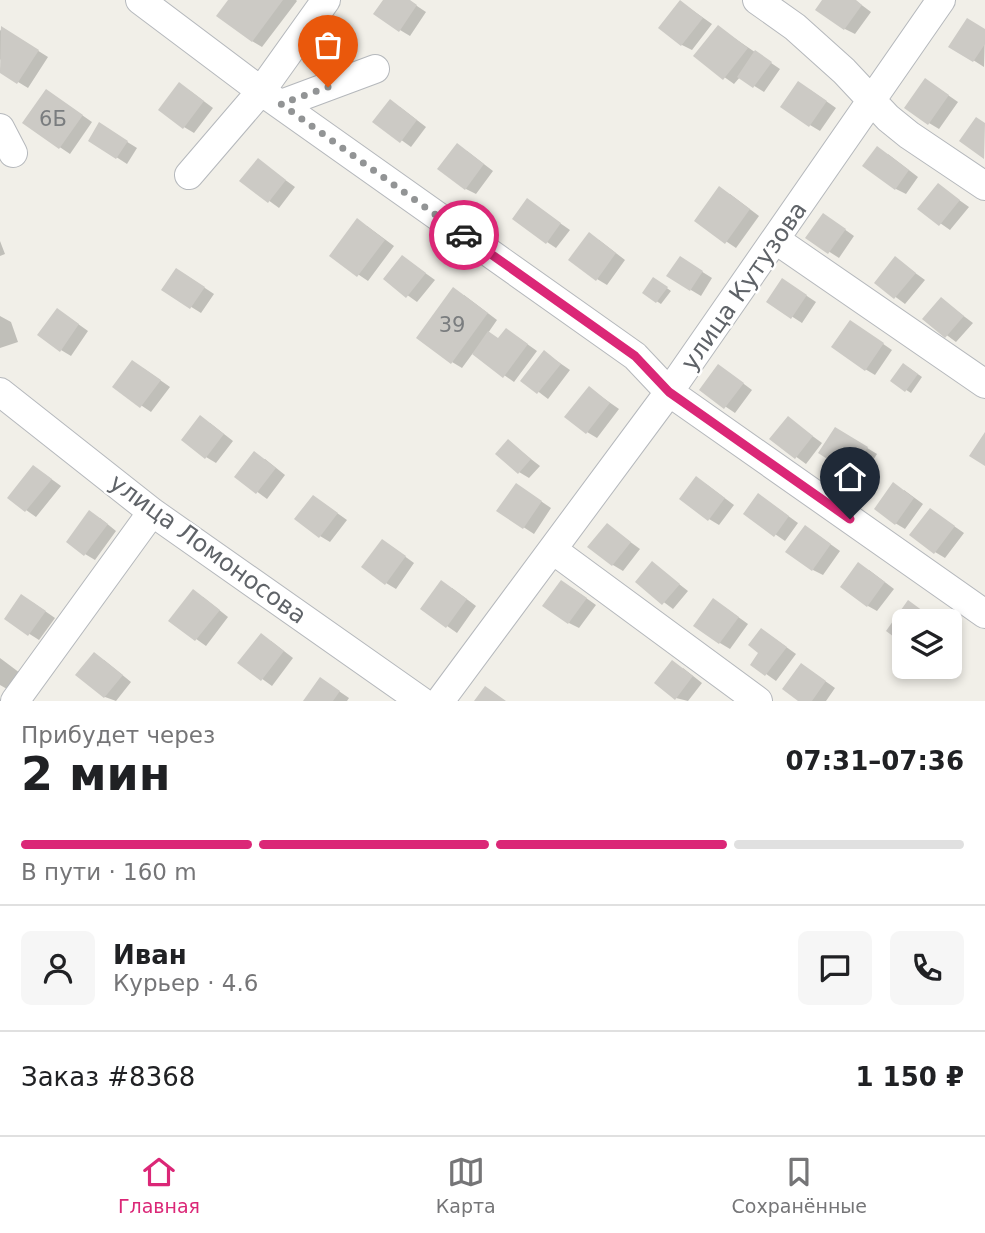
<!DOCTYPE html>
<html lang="ru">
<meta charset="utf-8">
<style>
:root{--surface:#fff;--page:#f6f6f6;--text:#202124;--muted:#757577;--line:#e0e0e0;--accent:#db2777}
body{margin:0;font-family:"DejaVu Sans",sans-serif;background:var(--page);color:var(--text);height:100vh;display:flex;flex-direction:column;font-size:26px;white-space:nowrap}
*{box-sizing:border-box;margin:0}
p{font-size:23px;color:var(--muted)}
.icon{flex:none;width:38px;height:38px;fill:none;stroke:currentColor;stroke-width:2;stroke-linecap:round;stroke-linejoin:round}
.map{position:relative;height:701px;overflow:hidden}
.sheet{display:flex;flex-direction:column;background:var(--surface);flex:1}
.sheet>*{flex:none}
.tools{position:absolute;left:892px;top:609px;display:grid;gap:14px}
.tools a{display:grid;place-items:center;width:70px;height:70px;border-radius:10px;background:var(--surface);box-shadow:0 4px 10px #0003;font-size:35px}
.pin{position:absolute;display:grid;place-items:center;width:60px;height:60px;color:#fff;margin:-72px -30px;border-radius:50% 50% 50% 0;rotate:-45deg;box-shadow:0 0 7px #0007}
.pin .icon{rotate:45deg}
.courier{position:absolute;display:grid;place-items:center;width:70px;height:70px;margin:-35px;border:5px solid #db2777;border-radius:50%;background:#fff;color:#222;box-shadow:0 2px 9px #0007}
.summary em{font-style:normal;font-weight:600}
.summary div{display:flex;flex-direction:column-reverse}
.summary{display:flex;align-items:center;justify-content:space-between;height:119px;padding:0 21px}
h1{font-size:46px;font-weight:600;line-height:52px}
.bar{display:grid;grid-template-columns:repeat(4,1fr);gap:10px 7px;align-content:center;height:84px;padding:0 21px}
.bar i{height:9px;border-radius:5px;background:var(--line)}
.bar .active{background:var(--accent)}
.bar p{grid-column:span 4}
.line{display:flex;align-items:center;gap:18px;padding:0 21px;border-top:2px solid var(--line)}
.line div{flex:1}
.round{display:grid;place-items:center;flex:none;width:74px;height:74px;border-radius:10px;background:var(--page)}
.tabs{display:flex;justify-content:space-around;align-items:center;height:98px;border-top:2px solid var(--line);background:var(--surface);font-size:19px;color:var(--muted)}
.tabs a{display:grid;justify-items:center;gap:4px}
.tabs .active{color:var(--accent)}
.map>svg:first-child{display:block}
.shadow{fill:#0003}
.building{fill:#cccac5}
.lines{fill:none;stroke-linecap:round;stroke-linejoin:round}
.minor-casing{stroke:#b5b8bc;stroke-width:30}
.minor{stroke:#fff;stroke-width:28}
.done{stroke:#929495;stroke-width:7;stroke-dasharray:0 12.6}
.route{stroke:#db2777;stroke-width:9}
.labels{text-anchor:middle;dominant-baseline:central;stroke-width:5;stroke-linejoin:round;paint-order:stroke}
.number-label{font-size:21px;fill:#7a7d7f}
.street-label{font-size:24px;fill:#5f6368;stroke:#fff}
</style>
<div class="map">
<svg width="985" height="701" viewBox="0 0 985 701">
<rect width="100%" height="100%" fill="#f1efe8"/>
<path class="shadow" d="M230,0H296L297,1L262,47L252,41Z
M385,0H408L426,12L410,36L400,30Z
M824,0H855L871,12L855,34L845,29Z
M681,2L712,24L692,50L682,45Z
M718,27L780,69L764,92L740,77L734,84L695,56Z
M2,28L48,57L28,88L0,71L2,61L0,59V31Z
M985,31L984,67L951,46Z
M935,86L958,102L939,129L929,123Z
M809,89L836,108L820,131L810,125Z
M189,90L213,108L194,133L184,127Z
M56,97L92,122L70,154L24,123Z
M400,107L426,127L411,147L375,121Z
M100,125L137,148L127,164L90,140Z
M467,151L493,171L476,194L466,189Z
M888,154L918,177L906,194L896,189Z
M258,160L295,187L279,208L242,181Z
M938,185L969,207L950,230L920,209Z
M730,194L759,216L736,248L696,221Z
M537,207L570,230L556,248L547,242Z
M833,221L854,236L839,258L808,238Z
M367,226L394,246L368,281L331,256Z
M599,240L625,260L607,285L597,279Z
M0,241L5,254L0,256Z
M403,257L435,280L417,302L385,279Z
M896,259L925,280L905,304L877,283Z
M690,264L712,278L701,296L691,290Z
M187,276L214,294L201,313L164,290Z
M654,279L671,291L661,304L644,293Z
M792,286L816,302L802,323L768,301Z
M464,295L497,320L488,333L500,340L516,336L537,351L514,382L473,353L462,368L452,362Z
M941,299L973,323L956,342L925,319Z
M0,316L11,322L18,342L0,348Z
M67,316L88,331L71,356L61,350Z
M860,328L892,350L875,375L865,369Z
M544,352L570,370L548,399L523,380Z
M908,367L922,377L911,393L892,381Z
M143,368L170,387L151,412L114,387Z
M728,372L752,390L735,413L701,390Z
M589,388L619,409L597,438L587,432Z
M788,418L822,443L806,464L772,439Z
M210,423L233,441L216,463L206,457Z
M846,435L877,454L858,484L831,467Z
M509,442L540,466L529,478L519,472Z
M265,459L285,475L267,499L237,477Z
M43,473L61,486L36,517L9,498Z
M706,484L734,505L719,525L709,519Z
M904,490L923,504L905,529L895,523Z
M526,491L551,508L534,534L499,511Z
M769,502L798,523L785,541L746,514Z
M323,503L347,520L330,542L320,536Z
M931,510L964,533L945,558L935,552Z
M100,518L116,531L95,560L85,554Z
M607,525L640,549L623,571L613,565Z
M815,533L840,551L823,575L813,570Z
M392,547L414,563L396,589L386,583Z
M652,563L688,591L673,609L637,582Z
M869,570L894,589L877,611L868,606Z
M452,588L476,606L457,633L423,609Z
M572,588L596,605L579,628L569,623Z
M203,597L228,617L206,646L171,621Z
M32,602L55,618L39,640L6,619Z
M909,602L932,618L930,621H905L888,631Z
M723,606L748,624L730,649L720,643Z
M771,636L796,654L776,681L752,664Z
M271,641L293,658L272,686L240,663Z
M0,658L20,673L7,689L0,685Z
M104,660L131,682L116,701L105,697L78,675Z
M683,668L702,683L688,701L676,698Z
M811,671L835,688L826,701H802Z
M330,685L349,698L347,701H305Z"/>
<path class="building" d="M228,0H283L252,42L216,16Z
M383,0H410L417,5L399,32L373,14Z
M680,0L703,18L681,46L658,28Z
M822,0H856L862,5L844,30L815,10Z
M967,18L985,29V44L973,62L948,47Z
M718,25L748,48L723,80L693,56Z
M1,26L39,50L17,84L0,73Z
M755,50L772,62L753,88L737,77Z
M925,78L949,95L928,125L904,108Z
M798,81L827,101L809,127L780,107Z
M179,82L204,101L183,129L158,110Z
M46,89L83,115L59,149L22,123Z
M390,99L417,120L400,143L372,122Z
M976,117L985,123L984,159L959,141Z
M99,122L128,141L116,159L88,141Z
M457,143L484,164L465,190L437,169Z
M877,146L909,170L895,190L862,166Z
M258,158L286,180L268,203L239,181Z
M938,183L960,200L939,226L917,209Z
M719,186L750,209L725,244L694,221Z
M527,198L561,223L546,244L512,219Z
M823,213L846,229L828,254L805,238Z
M357,218L385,240L357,277L329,256Z
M589,232L616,253L596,281L568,260Z
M402,255L426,273L406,298L383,279Z
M680,256L703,271L690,291L666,276Z
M895,256L916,273L894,299L874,283Z
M176,268L205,287L190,309L161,290Z
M653,277L668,287L656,303L642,293Z
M782,278L807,295L791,319L766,302Z
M453,287L488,313L451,364L416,338Z
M941,297L964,316L945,338L922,319Z
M57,308L79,324L60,352L37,335Z
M850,320L884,343L865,371L831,347Z
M506,328L528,344L503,378L472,354L488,331L498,338Z
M544,350L561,364L537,394L520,381Z
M132,360L161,380L140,408L112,387Z
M903,363L918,374L905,392L890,381Z
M718,364L744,383L724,409L699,390Z
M589,386L610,403L586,434L564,417Z
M200,415L224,434L205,459L181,440Z
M788,416L813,436L795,459L769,439Z
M835,427L868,447L847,480L828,468L832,462L818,453Z
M985,432V466L969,456Z
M508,439L531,459L518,474L495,454Z
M254,451L276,468L256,494L234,477Z
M33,465L52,479L25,512L7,498Z
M696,476L725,498L708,521L679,499Z
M893,482L914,498L895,525L874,509Z
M516,483L542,501L523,529L496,511Z
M758,493L789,516L774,537L743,514Z
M313,495L338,513L319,538L294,519Z
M930,508L955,526L934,554L909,535Z
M89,510L108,524L84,556L66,542Z
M607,523L631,542L612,566L587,547Z
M805,525L831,544L812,571L785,552Z
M382,539L406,556L385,585L361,567Z
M652,561L680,584L662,605L635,582Z
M858,562L885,582L867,607L840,587Z
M441,580L467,599L446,628L420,609Z
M561,580L587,598L568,624L542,606Z
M193,589L220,610L195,641L168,621Z
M21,594L46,611L28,636L4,619Z
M713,598L739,617L719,644L693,626Z
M908,600L923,611L916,621H905V645L886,631Z
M761,628L787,647L765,676L750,665L758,653L748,645Z
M261,633L284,651L261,681L237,663Z
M94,652L123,675L104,698L75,675Z
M672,660L693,676L675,700L654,683Z
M801,663L826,681L812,701H798L782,689Z
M320,677L340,691L333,701H303Z
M485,686L506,701H474Z"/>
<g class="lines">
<g class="minor-casing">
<path id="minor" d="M140,0L261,91L635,356L669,392L985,614
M757,0L795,27L844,71L888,118L909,135L985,186
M281,104L375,69
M0,128L13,153
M189,175L261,91L326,0
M776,240L985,384
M0,392L152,512L421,701
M553,550L758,701
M15,701L152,512
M440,701L669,392L941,0"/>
</g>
<use href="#minor" class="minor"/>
</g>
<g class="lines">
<path class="done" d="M328,87L281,104L464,235"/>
<path class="route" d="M464,235L635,356L669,392L850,519"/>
</g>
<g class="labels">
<g class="number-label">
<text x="53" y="119">6Б</text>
<text x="452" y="325">39</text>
</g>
<g class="street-label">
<text transform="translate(744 286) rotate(-55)">улица Кутузова</text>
<text transform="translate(208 549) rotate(36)">улица Ломоносова</text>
</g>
</g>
</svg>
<div class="tools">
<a><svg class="icon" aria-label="layers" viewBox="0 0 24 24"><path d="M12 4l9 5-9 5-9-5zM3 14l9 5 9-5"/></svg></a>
</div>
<div class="pin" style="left:328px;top:87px;background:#ea580c"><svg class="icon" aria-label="bag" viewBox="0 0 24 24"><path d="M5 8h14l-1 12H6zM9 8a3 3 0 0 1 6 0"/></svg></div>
<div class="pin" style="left:850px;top:519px;background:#1f2937"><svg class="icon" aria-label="home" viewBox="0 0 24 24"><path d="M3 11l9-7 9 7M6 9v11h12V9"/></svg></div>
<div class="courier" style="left:464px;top:235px"><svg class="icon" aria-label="car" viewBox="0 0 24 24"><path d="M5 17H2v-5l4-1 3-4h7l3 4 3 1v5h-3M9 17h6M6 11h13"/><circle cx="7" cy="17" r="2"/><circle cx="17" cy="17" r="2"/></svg></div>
</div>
<section class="sheet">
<div class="summary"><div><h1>2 мин</h1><p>Прибудет через</p></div><em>07:31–07:36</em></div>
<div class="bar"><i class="active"></i><i class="active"></i><i class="active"></i><i></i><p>В пути · 160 m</p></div>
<div class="line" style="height:126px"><a class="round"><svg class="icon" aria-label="person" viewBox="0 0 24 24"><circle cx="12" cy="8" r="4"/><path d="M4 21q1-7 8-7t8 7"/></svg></a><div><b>Иван</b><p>Курьер · 4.6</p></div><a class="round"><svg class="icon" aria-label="chat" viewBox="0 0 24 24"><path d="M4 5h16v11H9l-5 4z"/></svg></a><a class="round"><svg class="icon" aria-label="phone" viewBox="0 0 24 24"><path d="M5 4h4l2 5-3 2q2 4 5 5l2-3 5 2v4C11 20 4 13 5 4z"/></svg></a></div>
<div class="line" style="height:91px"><div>Заказ #8368</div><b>1 150 ₽</b></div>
</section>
<nav class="tabs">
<a class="active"><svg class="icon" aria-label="home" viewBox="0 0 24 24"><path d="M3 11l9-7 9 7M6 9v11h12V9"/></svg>Главная</a>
<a><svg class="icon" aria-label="map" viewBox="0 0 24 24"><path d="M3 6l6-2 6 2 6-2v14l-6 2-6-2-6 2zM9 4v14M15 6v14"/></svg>Карта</a>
<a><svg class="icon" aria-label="saved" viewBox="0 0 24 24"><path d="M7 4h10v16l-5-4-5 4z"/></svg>Сохранённые</a>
</nav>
